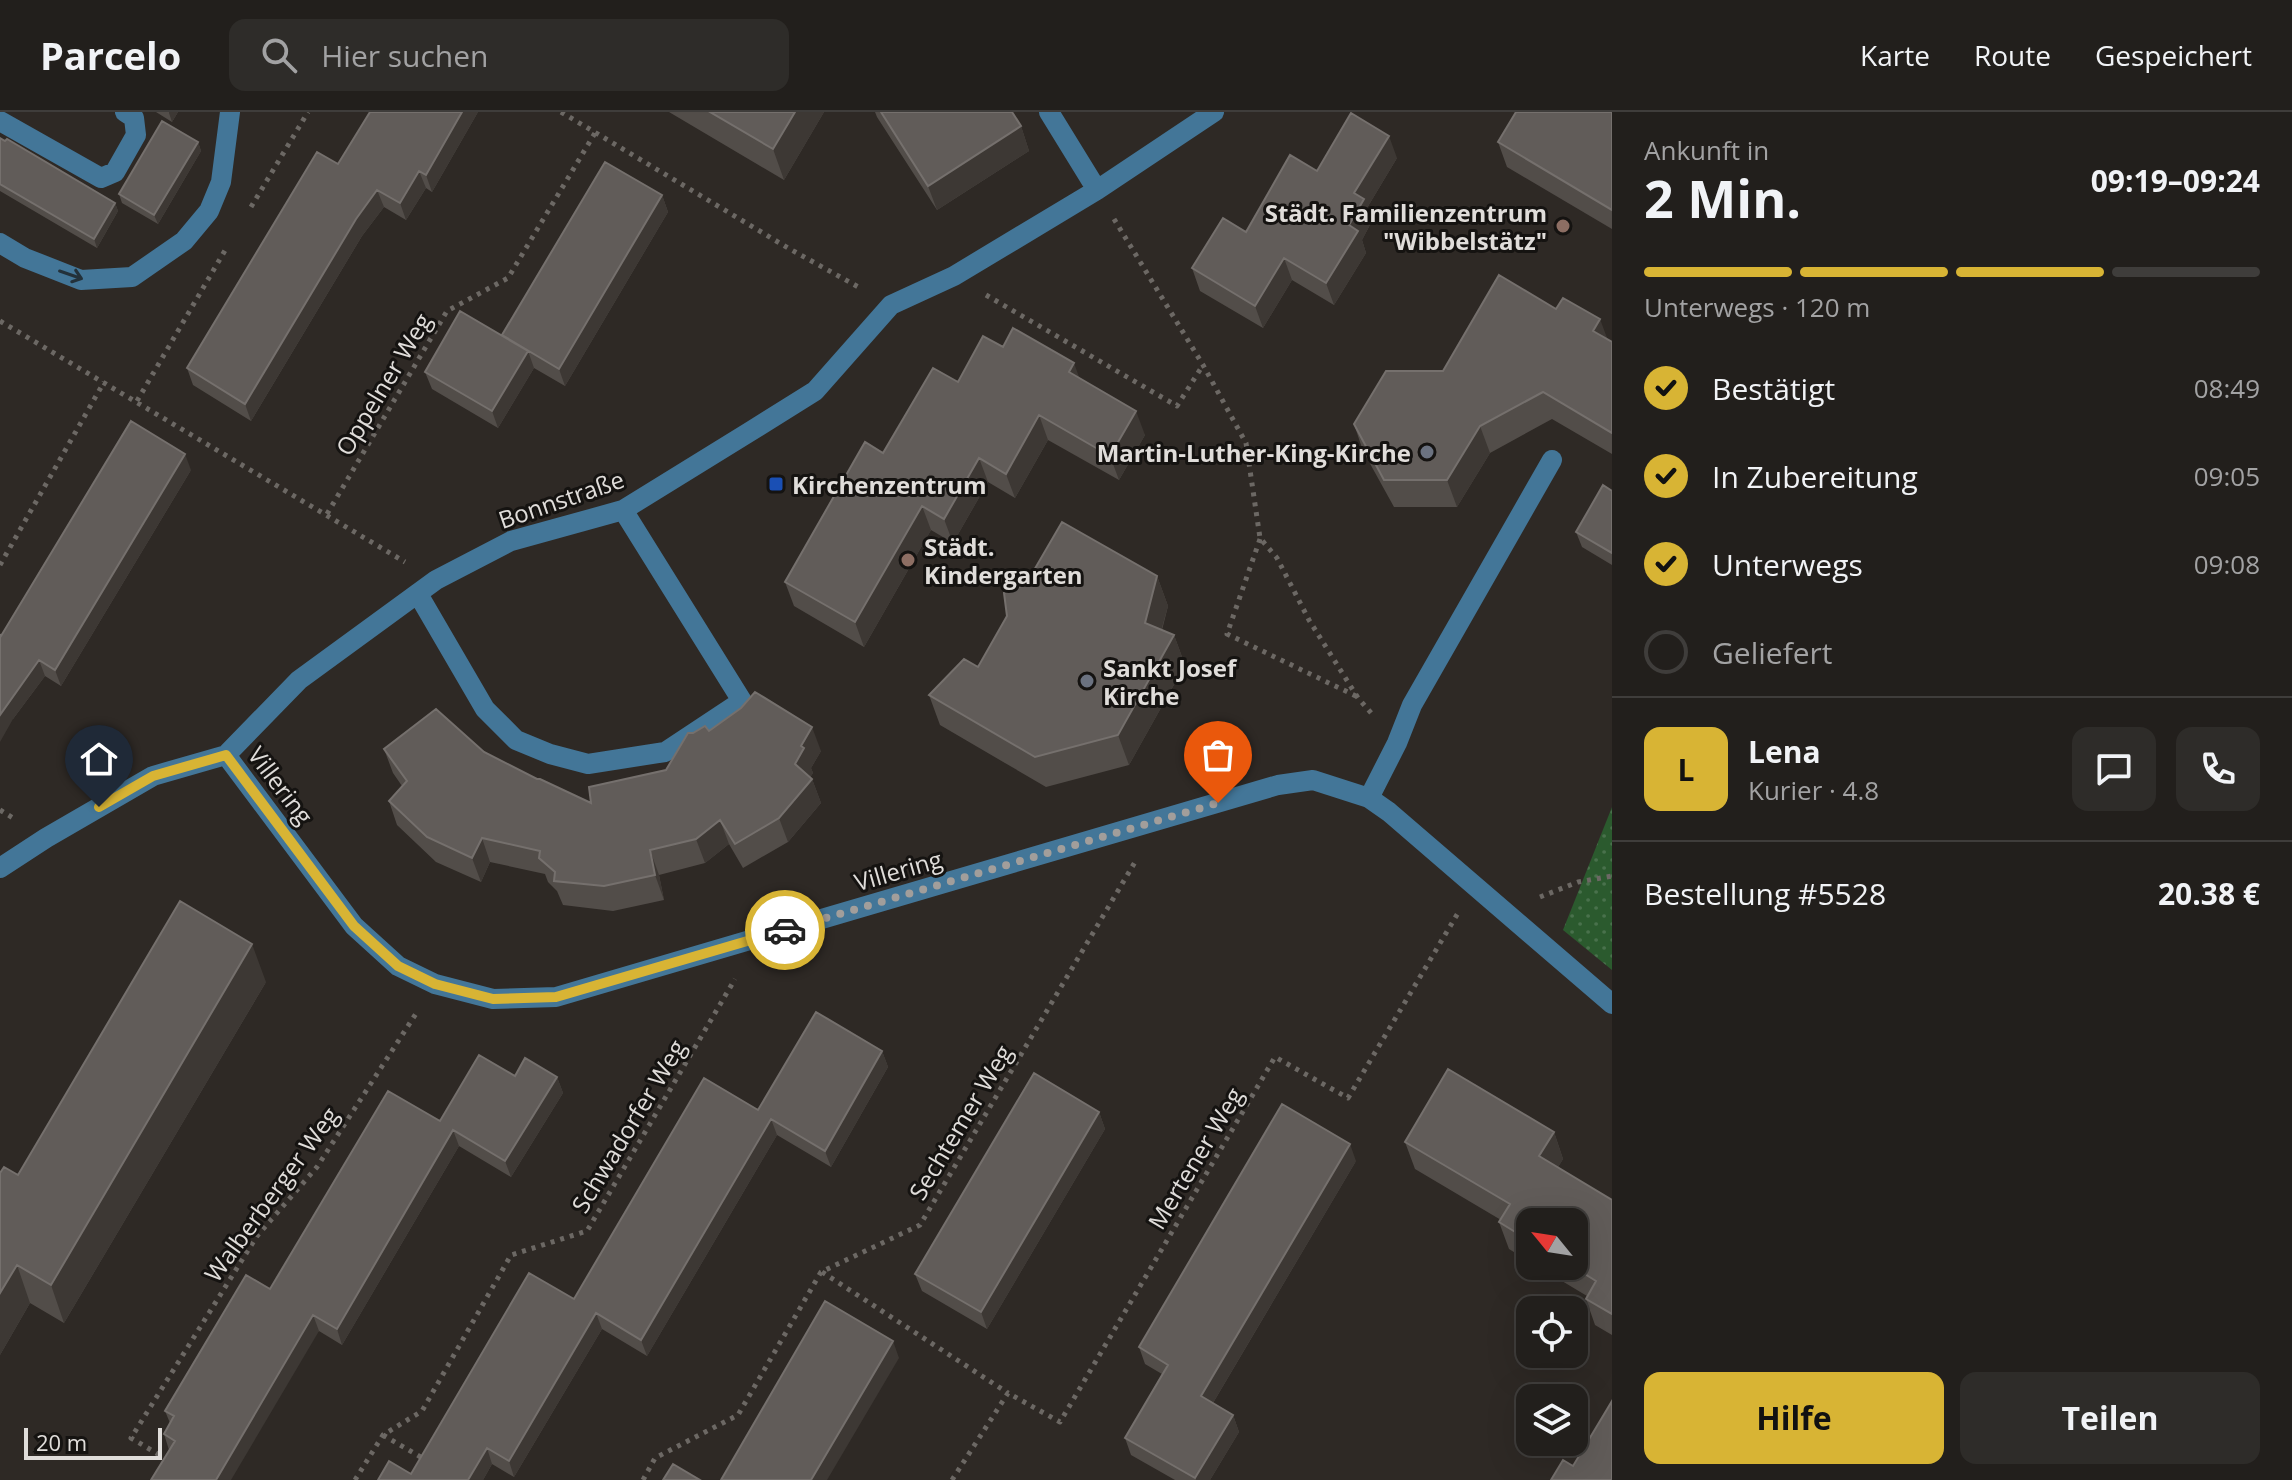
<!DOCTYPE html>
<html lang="de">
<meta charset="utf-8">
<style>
:root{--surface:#221f1c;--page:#2e2c29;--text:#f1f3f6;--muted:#a2a2a3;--line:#3f3d3b;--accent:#d8b434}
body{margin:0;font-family:"Open Sans",sans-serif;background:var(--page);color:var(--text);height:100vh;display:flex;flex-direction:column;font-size:30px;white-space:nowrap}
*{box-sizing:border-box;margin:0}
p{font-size:26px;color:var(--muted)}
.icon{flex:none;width:44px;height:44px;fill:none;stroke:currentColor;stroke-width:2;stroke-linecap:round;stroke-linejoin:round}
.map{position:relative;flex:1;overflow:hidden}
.sheet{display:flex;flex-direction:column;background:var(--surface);width:680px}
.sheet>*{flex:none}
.needle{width:52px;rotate:300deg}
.fabs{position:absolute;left:1516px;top:1096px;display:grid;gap:16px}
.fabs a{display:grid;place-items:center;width:72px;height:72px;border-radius:16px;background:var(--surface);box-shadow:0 8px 32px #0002,0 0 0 2px var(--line);font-size:40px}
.scale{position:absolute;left:24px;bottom:20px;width:138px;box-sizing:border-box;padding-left:8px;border:4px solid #e0ddda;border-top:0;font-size:22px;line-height:28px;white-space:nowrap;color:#e0ddda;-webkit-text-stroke:6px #151311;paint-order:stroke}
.pin{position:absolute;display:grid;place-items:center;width:68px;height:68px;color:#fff;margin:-82px -34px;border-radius:50% 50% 50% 0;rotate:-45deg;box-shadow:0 0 8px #0007}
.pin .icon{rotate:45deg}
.courier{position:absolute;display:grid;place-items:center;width:80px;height:80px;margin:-40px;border:6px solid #d8b434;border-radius:50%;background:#fff;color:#222;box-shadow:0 2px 10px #0007}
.headline em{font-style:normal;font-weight:700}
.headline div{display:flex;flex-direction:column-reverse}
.headline{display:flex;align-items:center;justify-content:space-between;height:136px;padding:0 32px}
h1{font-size:52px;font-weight:700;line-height:60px}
.bar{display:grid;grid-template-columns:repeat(4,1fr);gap:12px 8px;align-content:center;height:96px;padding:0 32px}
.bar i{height:10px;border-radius:6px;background:var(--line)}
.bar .selected{background:var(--accent)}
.bar p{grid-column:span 4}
.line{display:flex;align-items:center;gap:20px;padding:0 32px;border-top:2px solid var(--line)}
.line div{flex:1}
.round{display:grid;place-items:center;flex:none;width:84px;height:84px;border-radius:16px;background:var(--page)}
ol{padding:0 32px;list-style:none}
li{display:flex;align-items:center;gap:24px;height:88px}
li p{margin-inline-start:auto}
li .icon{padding:8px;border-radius:50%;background:var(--accent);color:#111;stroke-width:4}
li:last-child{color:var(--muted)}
li i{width:44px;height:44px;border:4px solid var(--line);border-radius:50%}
.button{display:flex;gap:16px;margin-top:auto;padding:16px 32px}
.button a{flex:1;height:92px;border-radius:16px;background:var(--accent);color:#111;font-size:32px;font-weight:700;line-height:92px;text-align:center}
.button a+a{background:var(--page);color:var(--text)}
header{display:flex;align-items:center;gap:48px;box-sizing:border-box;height:112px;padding:0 40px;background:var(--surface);border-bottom:2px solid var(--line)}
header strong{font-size:38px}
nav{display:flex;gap:44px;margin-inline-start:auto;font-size:28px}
.search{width:560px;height:72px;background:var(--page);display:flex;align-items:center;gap:20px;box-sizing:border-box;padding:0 28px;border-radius:16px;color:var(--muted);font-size:30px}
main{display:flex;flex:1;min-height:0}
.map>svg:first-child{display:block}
.park{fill:url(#park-dots)}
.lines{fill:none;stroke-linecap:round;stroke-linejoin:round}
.path{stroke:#6c6864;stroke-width:5;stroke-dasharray:4 6;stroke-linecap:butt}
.minor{stroke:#437698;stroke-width:20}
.wall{fill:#524d49}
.shaded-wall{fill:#3d3834}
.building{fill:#615c59;stroke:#75706d;stroke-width:2}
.oneway{stroke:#23313a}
.done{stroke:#a29e9b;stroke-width:8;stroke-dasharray:0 14.4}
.route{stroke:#d8b434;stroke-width:10}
.education-dot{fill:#8d6e63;stroke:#151311;stroke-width:3}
.worship-dot{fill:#6b7280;stroke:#151311;stroke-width:3}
.transit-dot{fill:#1a4fb4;stroke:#151311;stroke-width:3}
.labels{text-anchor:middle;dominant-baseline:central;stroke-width:6;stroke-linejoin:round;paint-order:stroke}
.poi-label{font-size:24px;font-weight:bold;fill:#e0ddda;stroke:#151311;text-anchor:start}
.street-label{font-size:24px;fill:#e0ddda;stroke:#151311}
</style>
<header>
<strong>Parcelo</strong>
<div class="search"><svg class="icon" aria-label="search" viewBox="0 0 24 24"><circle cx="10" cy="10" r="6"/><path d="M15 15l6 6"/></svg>Hier suchen</div>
<nav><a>Karte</a><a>Route</a><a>Gespeichert</a></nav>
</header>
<main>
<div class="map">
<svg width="1612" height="1368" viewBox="0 0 1612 1368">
<defs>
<pattern id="park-dots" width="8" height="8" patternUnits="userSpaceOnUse" patternTransform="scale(2)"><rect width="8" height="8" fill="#2b5a2e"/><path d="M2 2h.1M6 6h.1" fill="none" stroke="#49714c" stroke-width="1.8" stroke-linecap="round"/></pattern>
</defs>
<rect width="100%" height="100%" fill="#2e2925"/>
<path class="park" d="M1612,695V858L1563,818Z"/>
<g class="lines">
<path class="path" d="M561,0L788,136L862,177
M251,95L308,0
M1114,107L1203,253L1246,331L1260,426L1277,446L1309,508L1358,586L1373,603
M986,183L1177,294L1203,253
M0,209L405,450
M137,289L227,135
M327,402L447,199L508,166L595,21
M1260,427L1227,522L1358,585
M0,453L104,270
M0,698L13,706
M1540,785L1578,770L1612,764
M822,1160L1008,1281
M383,1323L424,1347
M168,1348L131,1326L257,1124L317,1055L417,900
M355,1368L383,1323L422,1299L511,1143L587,1119L735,867
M643,1368L655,1346L738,1303L821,1160L920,1113L1135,750
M952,1368L1008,1281L1060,1310L1275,945L1348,986L1458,801"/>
<path class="minor" d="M1049,0L1097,78
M0,9L101,66L115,60L136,23L134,6L125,0
M0,131L25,146L81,168L132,165L184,129L209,99L221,70L230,0
M418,482L485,597L516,628L550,642L588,652L665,640L742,589L623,398
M226,643L354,814L398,854L435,872L493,887L556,885L1278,673L1313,668L1369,686L1389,700L1612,892
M1369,686L1397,631L1412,593L1552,348
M0,756L46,726L153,664L226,643L299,568L436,468L511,429L623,398L751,319L815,279L891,193L954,164L1097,78L1214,0"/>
</g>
<path class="wall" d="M156,0H178L172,10Z
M478,0L432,80L426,76L406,108L384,95L362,124L251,309L193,273L187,256L338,52Z
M669,0H824L784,68Z
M875,0H1012L1021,14L1029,39L937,98L877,5Z
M1612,0V117L1507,55L1498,30Z
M0,26L115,91L118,99L97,136L0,79Z
M198,30L201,39L158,112L122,91L119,82Z
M1397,46L1367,96L1372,109L1362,128L1366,141L1334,193L1292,168L1263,216L1200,179L1192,156L1246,120L1317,59Z
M662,83L668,100L565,274L534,256L498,316L432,277L425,260L502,224Z
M1607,228L1612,230V342L1552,307L1490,341L1457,395H1394L1363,339L1354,312L1443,259Z
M1003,235L1079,266L1145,323L1119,368L1048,328L1015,386L988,370L953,431L931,418L864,535L794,494L785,470L883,341L958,270Z
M191,358L61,574L45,564L13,607L1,524Z
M1612,379V453L1582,435L1576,420Z
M1157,464L1168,494L1162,518L1174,523L1185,553L1129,653L1046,675L940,613L929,583L978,555Z
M709,619L821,639L811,656L813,661L810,665L812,667L821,691L788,730L743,756L729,732L705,751L659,763L664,788L613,799L563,793L557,779L548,770L545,762L490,750L481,770L436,750L397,713L389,689L402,674L393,661L384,637L484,640L537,667L591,691L666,658Z
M266,870L64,1211L30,1191L0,1243L18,1063Z
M882,939L888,955L831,1055L777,1023L647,1244L602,1217L514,1365L492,1352L483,1368H378L411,1362L574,1187L758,998Z
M515,964L557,965L563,981L511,1065L459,1034L342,1233L319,1219L169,1338L164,1322L170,1311L165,1299L270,1177L440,1009Z
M1099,1000L1105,1017L987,1217L922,1179L915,1162Z
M1554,1020L1563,1047L1558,1055L1612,1088V1223L1595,1213L1586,1187L1587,1184L1537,1154H1574L1530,1110V1150L1509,1137L1499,1110L1501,1108L1415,1057L1405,1030Z
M1356,1049L1213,1291L1233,1303L1239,1320L1210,1368H1175L1131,1343L1125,1326L1162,1262L1145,1252L1139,1235Z"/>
<path class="shaded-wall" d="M169,0H178L172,10L169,1Z
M462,0H478L432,80L426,63Z
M795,0H824L784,68L773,37Z
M1021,14L1029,39L937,98L928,74Z
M1389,24L1397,46L1367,96L1372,109L1362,128L1366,141L1334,193L1326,171L1349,113L1354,81Z
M198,30L201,39L158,112L154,103Z
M419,59L426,76L406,108L400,91Z
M377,78L384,95L362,124L251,309L245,292L356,107Z
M662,83L668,100L565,274L559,257Z
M115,91L118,99L97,136L94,127Z
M1284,146L1292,168L1263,216L1255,194Z
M1600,207L1610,234L1593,219Z
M528,239L534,256L498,316L492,299Z
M1074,251L1083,276L1069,260Z
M1136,299L1145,323L1119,368L1110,344Z
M1039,303L1048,328L1015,386L1006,362Z
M1480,314L1490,341L1457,395L1447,368Z
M185,342L191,358L61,574L55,558Z
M979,346L988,370L953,431L944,407Z
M922,394L931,418L864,535L855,510Z
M1157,464L1168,494L1155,541L1145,511Z
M1174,523L1185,553L1129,653L1118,623Z
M39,548L45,564L13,607L0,630V603Z
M812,615L821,639L811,656L813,661L804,676L795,652L801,634Z
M812,667L821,691L788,730L779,706Z
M720,708L729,732L705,751L696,727Z
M482,726L490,750L481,770L472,746Z
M650,738L659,763L664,788L655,763Z
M252,832L266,870L64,1211L51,1173Z
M882,939L888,955L831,1055L825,1039Z
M557,965L563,981L511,1065L505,1049Z
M1099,1000L1105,1017L987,1217L981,1200Z
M771,1007L777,1023L647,1244L641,1228Z
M453,1018L459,1034L342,1233L337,1217Z
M1554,1020L1563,1047L1549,1070L1539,1044Z
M1350,1032L1356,1049L1207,1301L1201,1284Z
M17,1153L30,1191L0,1243V1181Z
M596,1201L602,1217L514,1365L509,1349Z
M313,1203L319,1219L231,1368H216Z
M893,1229L899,1246L827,1368H811Z
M1233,1303L1239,1320L1210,1368H1196L1195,1366Z
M487,1336L492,1352L483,1368H468Z"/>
<path class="building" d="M370,0H462L426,63L419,59L400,91L377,78L356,107L245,292L187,256L317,40L338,52Z
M710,0H795L773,37Z
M881,0H1012L1021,14L928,74Z
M1516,0H1612V98L1498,30Z
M1351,1L1389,24L1354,81L1364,87L1349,113L1358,119L1326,171L1284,146L1255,194L1192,156L1223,106L1246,120L1290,43L1317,59Z
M162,9L198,30L154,103L119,82Z
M0,26L5,29L7,27L115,91L94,127L0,72Z
M605,50L662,83L559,257L502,223Z
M1499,163L1556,197L1563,186L1600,207L1593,219L1612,230V321L1543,280L1480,314L1447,368H1384L1354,312L1386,259H1443Z
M460,199L528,239L492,299L425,260Z
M1013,216L1074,251L1069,260L1136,299L1110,344L1039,303L1006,362L979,346L944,407L922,394L855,510L785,470L865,330L883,341L933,256L958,270L983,224L1003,235Z
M131,309L185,342L55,558L39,548L0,603V523L1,524Z
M1603,373L1612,379V441L1576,420Z
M1062,410L1157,464L1145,511L1174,523L1118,623L1035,645L929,583L964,547L978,555L1007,504L1004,481L1026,472Z
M755,580L812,615L801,634L804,636L795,652L812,667L779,706L735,732L720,708L696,727L650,738L655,763L604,774L554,769L555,760L539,746L540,739L482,726L472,746L427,725L389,689L407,669L384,637L436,597L484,640L537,667H540L591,691L589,675L666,658L688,621H693L705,614L709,619L741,596Z
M180,789L252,832L51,1173L17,1153L0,1181V1061L4,1055L18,1063Z
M816,900L882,939L825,1039L771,1007L641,1228L596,1201L509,1349L487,1336L468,1368H378L389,1349L411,1362L529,1161L574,1187L704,966L758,998Z
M479,943L515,964L525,946L557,965L505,1049L453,1018L337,1217L313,1203L216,1368H151L175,1329L164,1322L174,1304L165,1299L246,1163L270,1177L388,979L440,1009Z
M1448,957L1554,1020L1539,1044L1612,1088V1202L1586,1187L1596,1169L1572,1154H1574V1110H1530V1129L1499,1110L1510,1092L1405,1030Z
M1034,961L1099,1000L981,1200L915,1162Z
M1282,992L1350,1032L1201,1284L1233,1303L1195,1366L1125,1326L1168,1253L1139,1235Z
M825,1189L893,1229L811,1368H721Z
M1612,1289V1368H1551L1563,1348L1573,1354Z
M673,1352L700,1368H663Z"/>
<defs><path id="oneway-shaft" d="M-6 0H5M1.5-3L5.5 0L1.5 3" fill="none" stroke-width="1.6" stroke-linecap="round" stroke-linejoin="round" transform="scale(2)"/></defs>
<use class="oneway" href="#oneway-shaft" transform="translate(71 163) rotate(19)"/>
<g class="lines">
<path class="done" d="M785,818L1218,691"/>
<path class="route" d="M99,695L153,664L226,643L354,814L398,854L435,872L493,887L556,885L785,818"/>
</g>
<g class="education-dot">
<circle cx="1563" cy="114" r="8"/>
<circle cx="908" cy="448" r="8"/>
</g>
<g class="worship-dot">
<circle cx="1427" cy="340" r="8"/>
<circle cx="1087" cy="569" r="8"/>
</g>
<rect class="transit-dot" x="768" y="364" width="16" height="16" rx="4"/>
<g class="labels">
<g class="poi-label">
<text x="1547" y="100" text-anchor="end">Städt. Familienzentrum<tspan x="1547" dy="28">"Wibbelstätz"</tspan></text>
<text x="1411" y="340" text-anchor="end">Martin-Luther-King-Kirche</text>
<text x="792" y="372">Kirchenzentrum</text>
<text x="924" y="434">Städt.<tspan x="924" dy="28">Kindergarten</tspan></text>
<text x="1103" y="555">Sankt Josef<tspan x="1103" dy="28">Kirche</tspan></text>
</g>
<g class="street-label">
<text transform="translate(383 272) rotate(-59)">Oppelner Weg</text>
<text transform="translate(561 387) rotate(-19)">Bonnstraße</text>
<text transform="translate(281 673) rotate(53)">Villering</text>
<text transform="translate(898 758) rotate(-16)">Villering</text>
<text transform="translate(960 1010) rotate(-59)">Sechtemer Weg</text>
<text transform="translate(628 1014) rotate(-59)">Schwadorfer Weg</text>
<text transform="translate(1195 1046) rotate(-59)">Mertener Weg</text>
<text transform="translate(271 1082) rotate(-54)">Walberberger Weg</text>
</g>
</g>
</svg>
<div class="fabs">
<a><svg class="needle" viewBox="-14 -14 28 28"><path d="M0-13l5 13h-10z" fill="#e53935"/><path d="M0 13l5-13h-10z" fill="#a2a2a3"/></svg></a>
<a><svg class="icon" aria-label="locate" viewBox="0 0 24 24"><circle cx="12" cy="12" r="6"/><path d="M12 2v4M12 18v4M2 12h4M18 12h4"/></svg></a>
<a><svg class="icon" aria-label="layers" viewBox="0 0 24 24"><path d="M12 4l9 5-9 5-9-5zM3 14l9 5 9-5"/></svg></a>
</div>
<div class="scale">20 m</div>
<div class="pin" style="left:1218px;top:691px;background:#ea580c"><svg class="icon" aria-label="bag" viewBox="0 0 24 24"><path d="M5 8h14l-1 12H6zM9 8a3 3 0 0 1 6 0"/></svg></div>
<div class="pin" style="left:99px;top:695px;background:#1f2937"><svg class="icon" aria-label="home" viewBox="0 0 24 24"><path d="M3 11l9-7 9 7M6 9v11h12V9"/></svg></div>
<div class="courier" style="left:785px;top:818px"><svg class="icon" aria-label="car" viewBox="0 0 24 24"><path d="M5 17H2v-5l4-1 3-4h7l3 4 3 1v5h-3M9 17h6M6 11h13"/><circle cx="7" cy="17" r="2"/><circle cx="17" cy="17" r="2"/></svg></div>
</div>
<section class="sheet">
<div class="headline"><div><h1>2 Min.</h1><p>Ankunft in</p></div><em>09:19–09:24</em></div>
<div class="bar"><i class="selected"></i><i class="selected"></i><i class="selected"></i><i></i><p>Unterwegs · 120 m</p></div>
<ol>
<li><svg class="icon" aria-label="check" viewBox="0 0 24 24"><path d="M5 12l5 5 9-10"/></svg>Bestätigt<p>08:49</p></li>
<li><svg class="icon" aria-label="check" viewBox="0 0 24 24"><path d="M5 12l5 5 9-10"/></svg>In Zubereitung<p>09:05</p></li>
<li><svg class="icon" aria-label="check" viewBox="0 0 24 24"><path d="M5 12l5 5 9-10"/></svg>Unterwegs<p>09:08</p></li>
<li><i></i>Geliefert</li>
</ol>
<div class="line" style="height:144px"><b class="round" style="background:var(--accent);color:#111">L</b><div><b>Lena</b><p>Kurier · 4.8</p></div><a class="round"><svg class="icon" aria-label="chat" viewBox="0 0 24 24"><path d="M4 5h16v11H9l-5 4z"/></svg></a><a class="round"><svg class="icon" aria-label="phone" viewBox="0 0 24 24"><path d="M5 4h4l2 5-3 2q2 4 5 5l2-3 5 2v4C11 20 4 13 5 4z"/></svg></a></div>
<div class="line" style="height:104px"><div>Bestellung #5528</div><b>20.38 €</b></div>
<div class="button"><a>Hilfe</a><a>Teilen</a></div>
</section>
</main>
